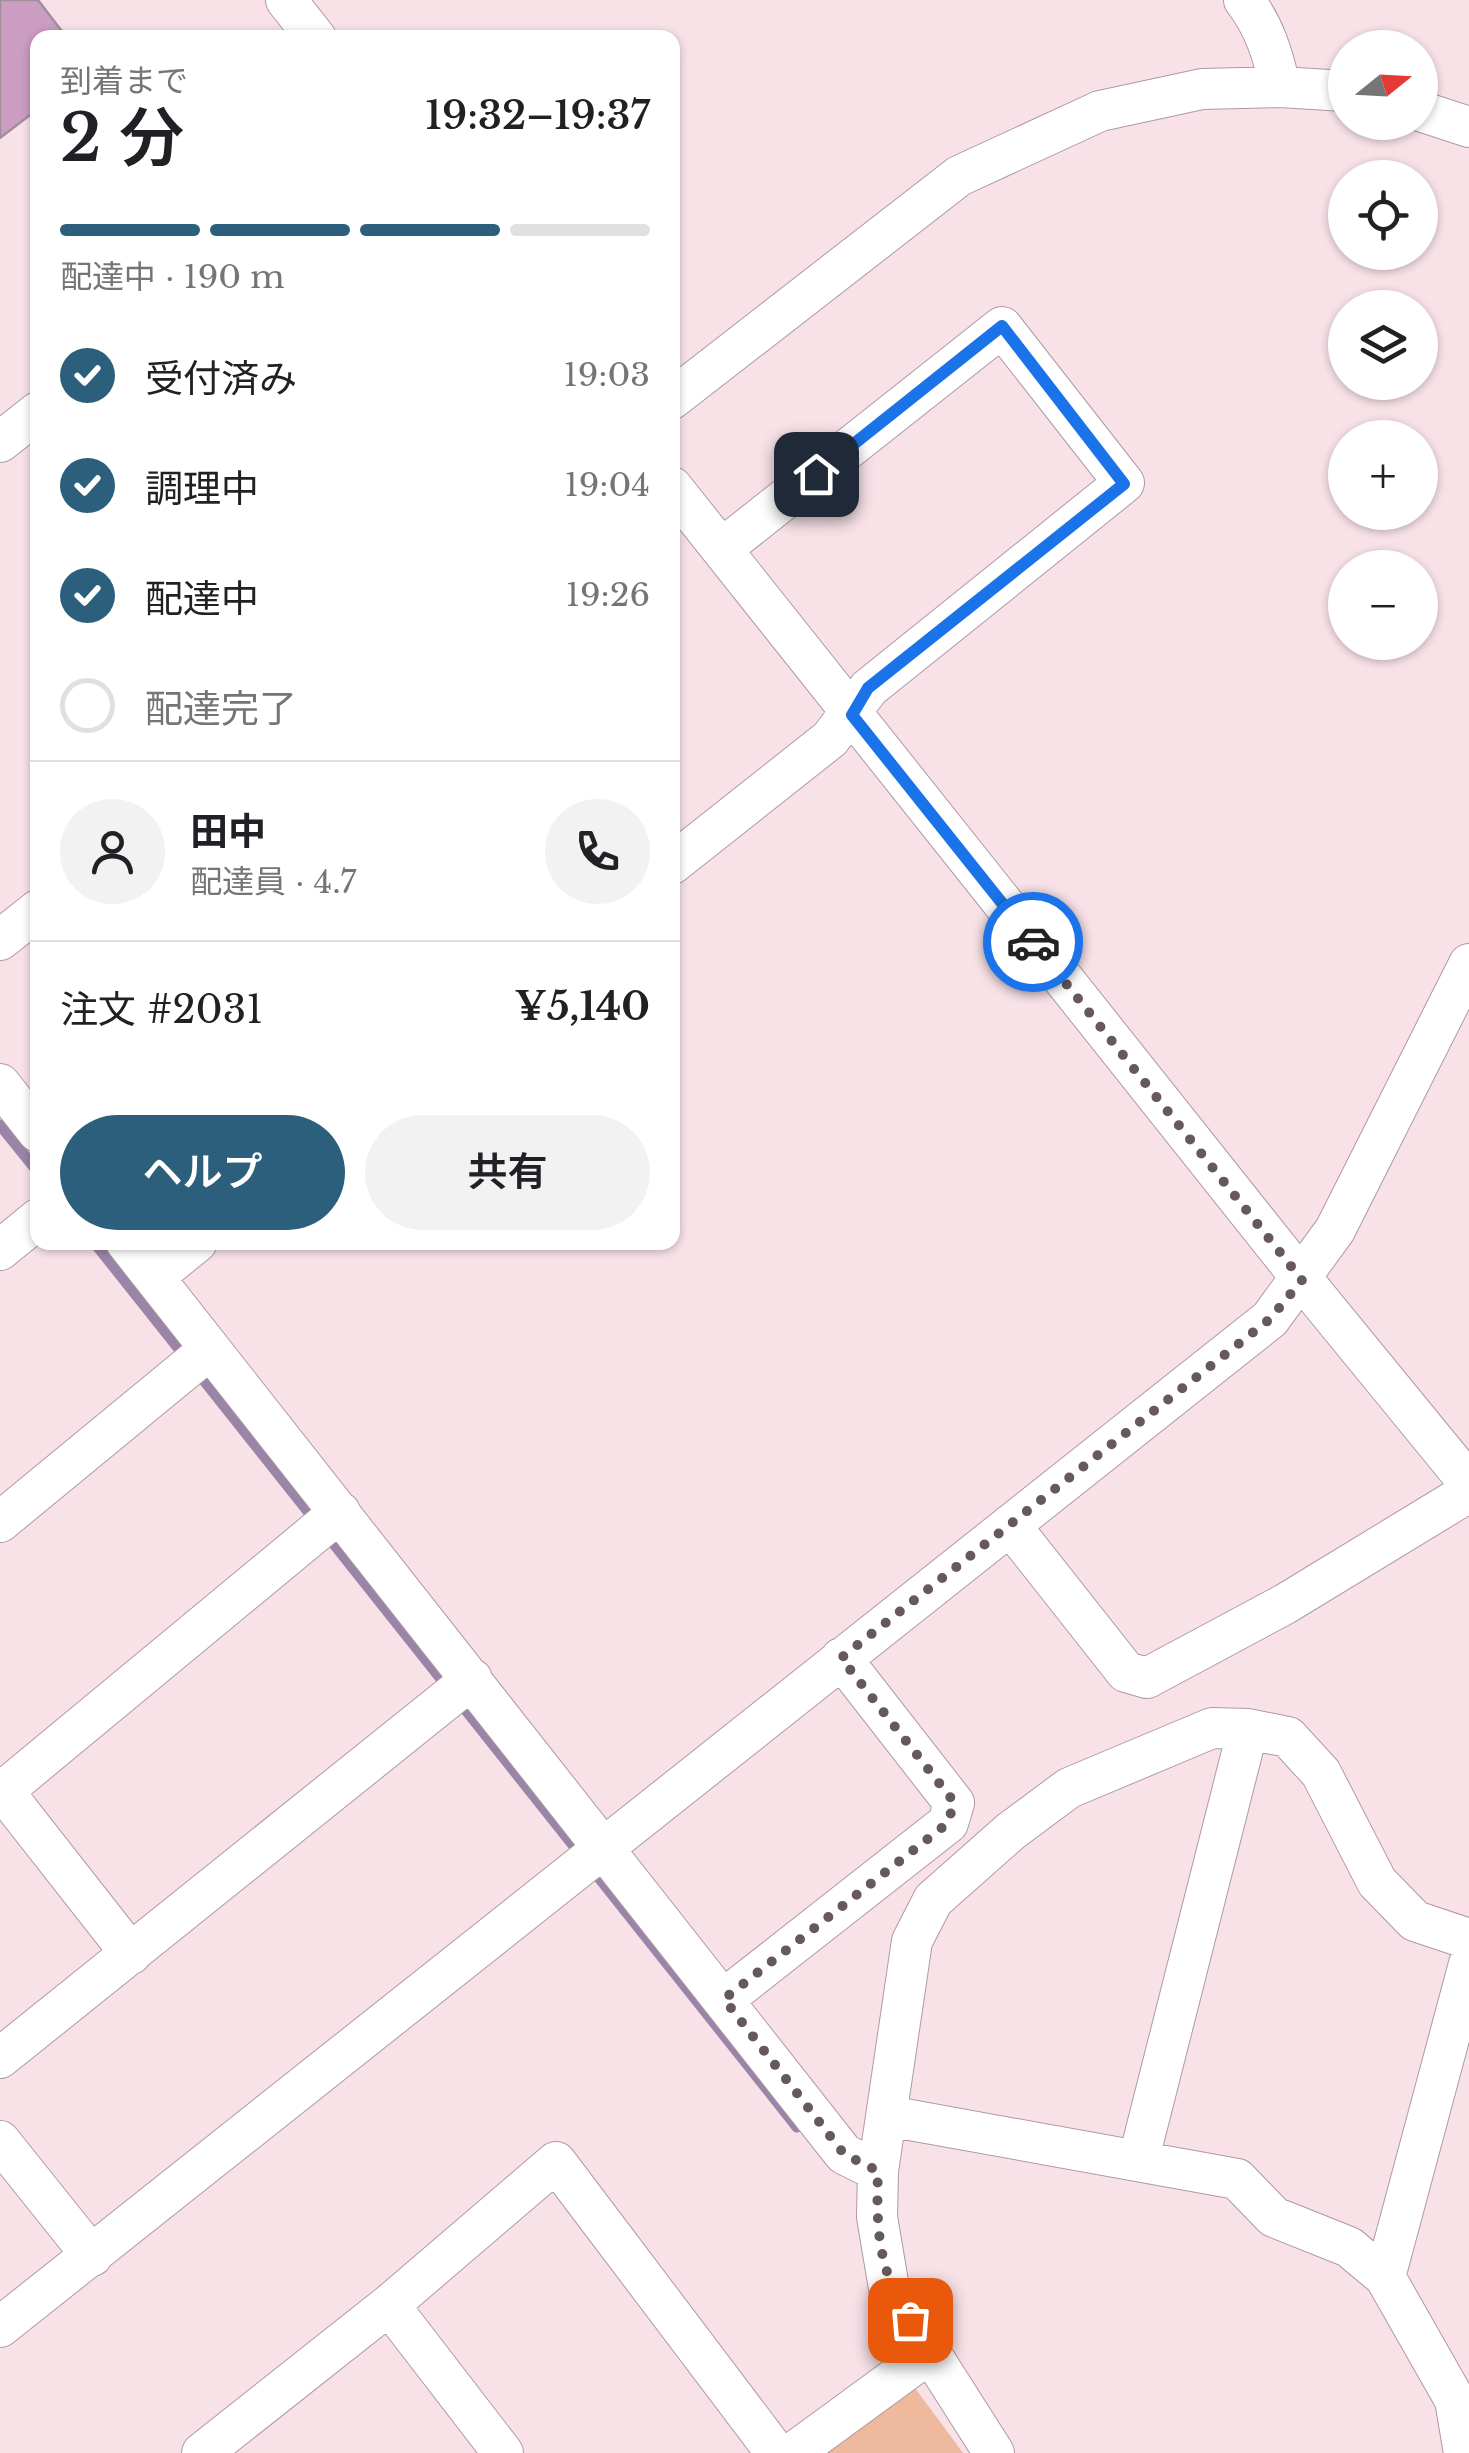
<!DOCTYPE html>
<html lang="ja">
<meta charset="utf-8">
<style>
:root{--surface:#fff;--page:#f2f2f2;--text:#202124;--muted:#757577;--line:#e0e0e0;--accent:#2b5f7b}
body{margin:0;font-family:"Libre Baskerville","Noto Sans JP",serif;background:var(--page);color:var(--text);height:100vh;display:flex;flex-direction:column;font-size:38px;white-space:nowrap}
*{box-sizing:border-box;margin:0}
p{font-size:32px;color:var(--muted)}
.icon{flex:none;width:55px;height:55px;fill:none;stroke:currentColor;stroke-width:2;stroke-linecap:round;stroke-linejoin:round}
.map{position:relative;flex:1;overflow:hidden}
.panel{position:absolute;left:30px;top:30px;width:650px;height:1220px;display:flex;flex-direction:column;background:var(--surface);border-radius:20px;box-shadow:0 2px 8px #0004}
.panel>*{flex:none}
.needle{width:65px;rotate:72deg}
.fabs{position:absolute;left:1328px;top:30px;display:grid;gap:20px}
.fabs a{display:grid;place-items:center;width:110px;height:110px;border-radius:50%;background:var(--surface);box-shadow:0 2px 8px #0004;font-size:50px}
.pin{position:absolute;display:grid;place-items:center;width:85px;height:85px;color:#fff;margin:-42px;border-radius:20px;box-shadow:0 5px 15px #0006}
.courier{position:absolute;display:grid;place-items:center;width:100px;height:100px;margin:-50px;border:8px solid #1a73e8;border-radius:50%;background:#fff;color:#222;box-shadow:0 2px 12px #0007}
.overview em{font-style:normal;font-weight:600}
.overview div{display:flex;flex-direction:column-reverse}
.overview{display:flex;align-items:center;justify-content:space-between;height:170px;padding:0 30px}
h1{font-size:65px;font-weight:600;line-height:75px}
.bar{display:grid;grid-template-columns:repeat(4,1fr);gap:15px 10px;align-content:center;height:120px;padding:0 30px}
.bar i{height:12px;border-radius:8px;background:var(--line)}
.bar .current{background:var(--accent)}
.bar p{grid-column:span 4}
.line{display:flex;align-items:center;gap:25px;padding:0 30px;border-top:2px solid var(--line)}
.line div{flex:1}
.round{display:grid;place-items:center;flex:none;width:105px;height:105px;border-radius:52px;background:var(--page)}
ol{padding:0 30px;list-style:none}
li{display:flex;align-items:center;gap:30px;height:110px}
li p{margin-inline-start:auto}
li .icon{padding:10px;border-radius:50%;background:var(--accent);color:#fff;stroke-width:4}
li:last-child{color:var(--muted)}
li i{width:55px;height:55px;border:5px solid var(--line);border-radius:50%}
.action{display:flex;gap:20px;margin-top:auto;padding:20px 30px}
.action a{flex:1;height:115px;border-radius:60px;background:var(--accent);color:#fff;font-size:40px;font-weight:600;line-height:115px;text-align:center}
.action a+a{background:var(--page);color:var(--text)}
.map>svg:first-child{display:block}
.green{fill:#efb99d}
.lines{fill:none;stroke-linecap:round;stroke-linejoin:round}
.stream{stroke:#9a85a8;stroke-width:11}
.building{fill:#cc9dc2;stroke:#9f8f9b;stroke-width:2.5}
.minor-casing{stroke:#ae9aa0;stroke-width:42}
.minor{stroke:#fff;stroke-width:40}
.done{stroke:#65595c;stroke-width:10;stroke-dasharray:0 18}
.route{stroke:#1a73e8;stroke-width:12}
</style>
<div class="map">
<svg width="1469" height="2453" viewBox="0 0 1469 2453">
<rect width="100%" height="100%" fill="#f8e2e8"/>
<path class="green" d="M915,2388L963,2453H826Z"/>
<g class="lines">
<path class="stream" d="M0,1125L38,1172
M94,1242L797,2127"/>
</g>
<path class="building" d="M0,0H38L67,38H38V109L0,138Z"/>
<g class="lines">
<g class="minor-casing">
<path id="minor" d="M286,0L316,38
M1244,0C1264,26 1273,54 1280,87
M1420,111L1469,127
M672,399L959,176L1100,111L1202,89L1280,87L1345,91
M0,442L38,412
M672,487L1302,1279L1469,1483
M672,864L830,739L869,688L1124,483L1002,327L724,547
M0,940L38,910
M0,1084L38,1132
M126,1242L844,2154L878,2171
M0,1250L38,1219
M154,1277L197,1242
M0,1522L210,1349
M1010,1525L1126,1672L1147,1678L1285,1604L1469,1492
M0,1787L131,1954
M3,1791L340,1512
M724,1999L948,1823L954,1803L841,1658
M0,2058L472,1679
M888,2116L1237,2179L1274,2217L1349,2247L1385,2277L1455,2400L1464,2453
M0,2141L92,2256
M1139,2158L1248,1729
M1385,2277L1469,1964
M389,2305L503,2453
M0,2327L1270,1319L1335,1230L1469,964
M202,2453L389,2305L556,2162L776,2453
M793,2453L931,2352
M994,2453L889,2288L877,2217L878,2171L912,1941L933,1900L1011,1831L1069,1788L1212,1728L1248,1729L1288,1737L1321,1773L1377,1882L1415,1921L1469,1939"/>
</g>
<use href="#minor" class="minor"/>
</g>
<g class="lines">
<path class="done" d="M910,2320C878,2270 876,2229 878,2171L844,2154L724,1999L948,1823L954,1802L841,1658L1270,1319L1302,1280L1033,942"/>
<path class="route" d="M816,474L1002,326L1124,484L868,688L852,715L1033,942"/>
</g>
</svg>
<div class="fabs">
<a><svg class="needle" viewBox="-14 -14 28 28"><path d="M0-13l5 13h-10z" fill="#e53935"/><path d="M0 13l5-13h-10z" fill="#757577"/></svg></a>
<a><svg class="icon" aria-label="locate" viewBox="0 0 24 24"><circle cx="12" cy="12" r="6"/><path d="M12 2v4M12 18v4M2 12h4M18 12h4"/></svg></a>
<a><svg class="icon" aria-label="layers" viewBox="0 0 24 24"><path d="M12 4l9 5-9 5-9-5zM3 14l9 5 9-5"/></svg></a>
<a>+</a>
<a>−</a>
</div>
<div class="pin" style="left:910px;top:2320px;background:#ea580c"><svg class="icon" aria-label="bag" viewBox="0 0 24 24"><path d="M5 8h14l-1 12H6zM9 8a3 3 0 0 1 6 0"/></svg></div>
<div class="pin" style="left:816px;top:474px;background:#1f2937"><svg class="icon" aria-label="home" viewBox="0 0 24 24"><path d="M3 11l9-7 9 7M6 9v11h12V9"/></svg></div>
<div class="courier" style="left:1033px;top:942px"><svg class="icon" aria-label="car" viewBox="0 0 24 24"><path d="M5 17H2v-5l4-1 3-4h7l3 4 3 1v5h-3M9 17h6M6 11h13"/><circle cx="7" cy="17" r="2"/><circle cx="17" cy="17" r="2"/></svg></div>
<section class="panel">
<div class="overview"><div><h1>2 分</h1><p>到着まで</p></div><em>19:32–19:37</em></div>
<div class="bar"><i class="current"></i><i class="current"></i><i class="current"></i><i></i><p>配達中 · 190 m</p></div>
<ol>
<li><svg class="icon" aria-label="check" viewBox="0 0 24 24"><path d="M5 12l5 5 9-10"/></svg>受付済み<p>19:03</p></li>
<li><svg class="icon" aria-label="check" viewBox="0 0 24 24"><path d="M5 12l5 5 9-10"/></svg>調理中<p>19:04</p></li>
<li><svg class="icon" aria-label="check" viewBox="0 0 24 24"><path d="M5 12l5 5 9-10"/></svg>配達中<p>19:26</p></li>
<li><i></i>配達完了</li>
</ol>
<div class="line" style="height:180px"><a class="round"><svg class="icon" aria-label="person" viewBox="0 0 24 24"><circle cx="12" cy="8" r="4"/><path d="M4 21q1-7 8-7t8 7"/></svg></a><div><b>田中</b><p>配達員 · 4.7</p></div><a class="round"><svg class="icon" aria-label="phone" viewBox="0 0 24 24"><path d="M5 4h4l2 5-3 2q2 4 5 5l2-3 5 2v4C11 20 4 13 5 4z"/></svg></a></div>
<div class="line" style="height:130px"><div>注文 #2031</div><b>¥5,140</b></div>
<div class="action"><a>ヘルプ</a><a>共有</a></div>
</section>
</div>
